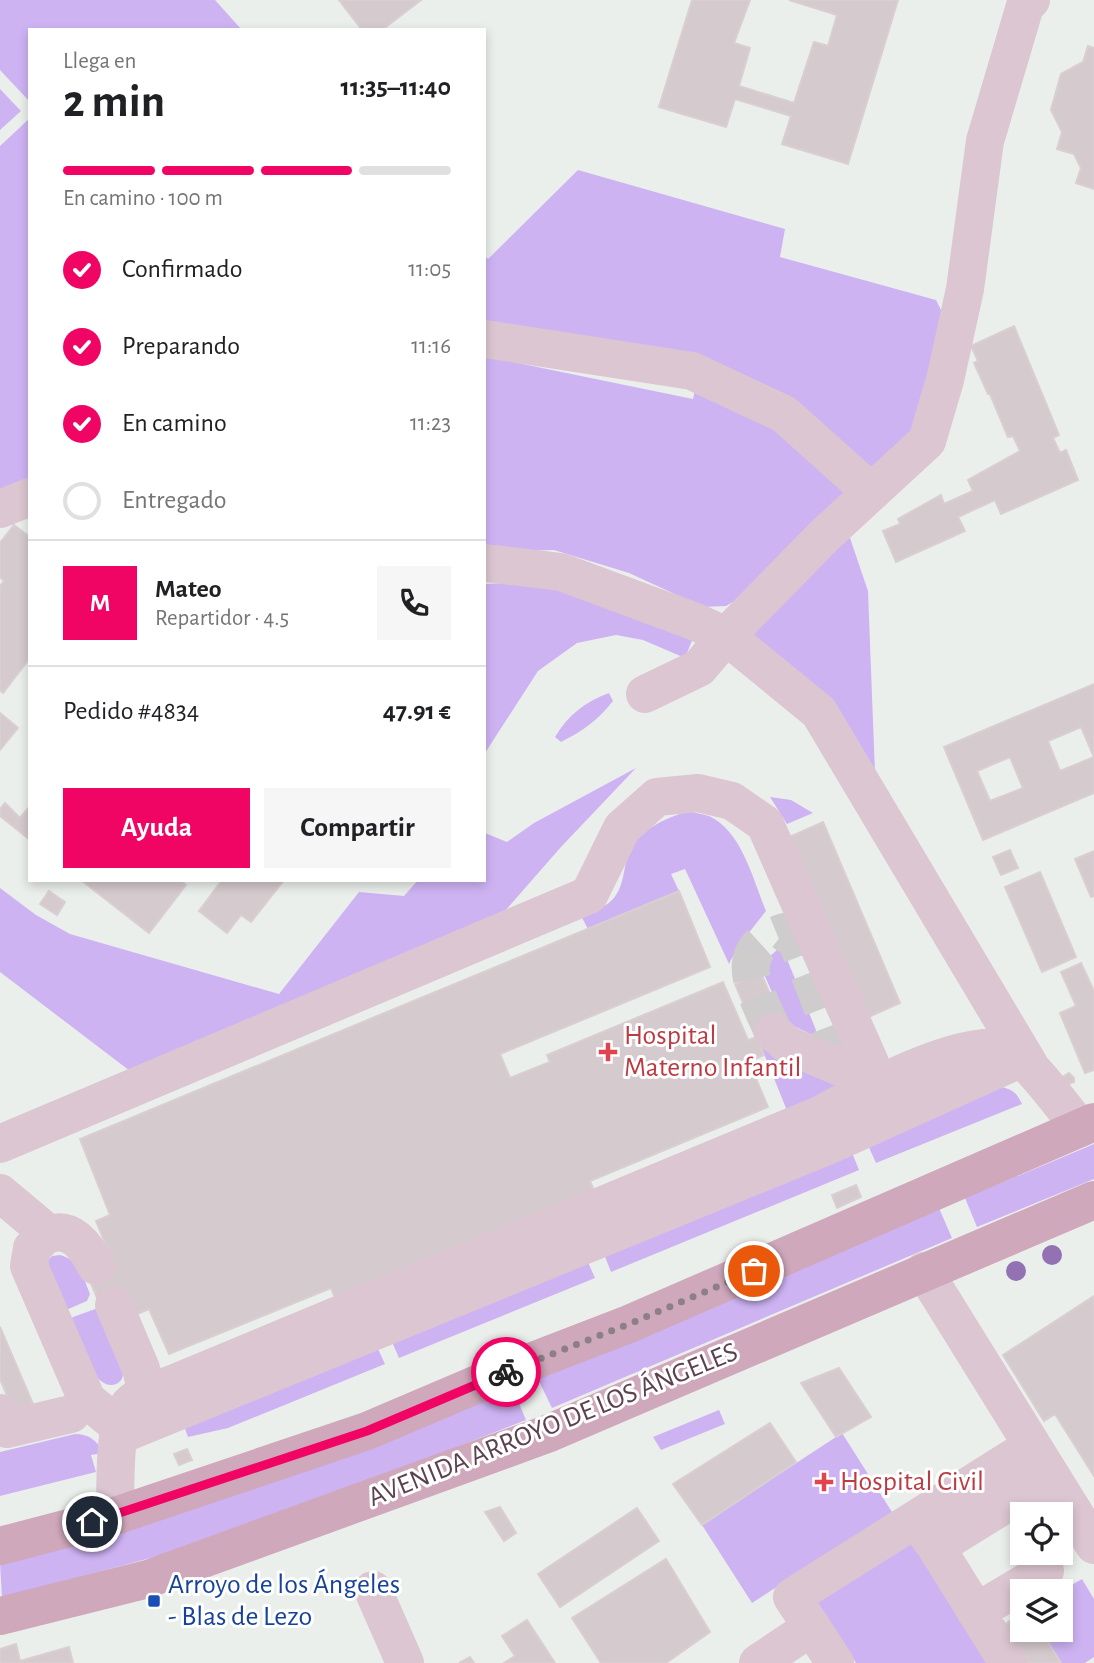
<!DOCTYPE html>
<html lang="es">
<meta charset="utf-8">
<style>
:root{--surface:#fff;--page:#f6f6f6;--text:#202124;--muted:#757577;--line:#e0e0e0;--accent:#f00565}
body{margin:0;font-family:"Alegreya Sans",sans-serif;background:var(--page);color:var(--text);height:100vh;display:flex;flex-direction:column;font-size:26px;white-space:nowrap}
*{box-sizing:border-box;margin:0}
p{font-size:23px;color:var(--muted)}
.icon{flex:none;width:38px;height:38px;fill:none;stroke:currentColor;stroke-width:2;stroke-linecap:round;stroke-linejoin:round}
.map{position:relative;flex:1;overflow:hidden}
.panel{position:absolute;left:28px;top:28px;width:458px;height:854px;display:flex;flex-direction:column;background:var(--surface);border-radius:0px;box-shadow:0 4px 10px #0003}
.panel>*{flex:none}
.tools{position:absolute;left:1010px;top:1502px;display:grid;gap:14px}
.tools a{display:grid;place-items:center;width:63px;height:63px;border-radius:0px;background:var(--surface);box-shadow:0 4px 10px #0003;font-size:35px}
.pin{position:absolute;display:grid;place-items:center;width:60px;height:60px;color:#fff;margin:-30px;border:4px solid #fff;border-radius:50%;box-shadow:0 2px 7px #0007}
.courier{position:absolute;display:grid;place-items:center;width:70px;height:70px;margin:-35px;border:5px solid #f00565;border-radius:50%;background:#fff;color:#222;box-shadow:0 2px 9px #0007}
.headline em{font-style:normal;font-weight:600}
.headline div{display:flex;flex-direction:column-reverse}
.headline{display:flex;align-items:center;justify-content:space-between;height:119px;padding:0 35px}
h1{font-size:46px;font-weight:600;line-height:52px}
.bar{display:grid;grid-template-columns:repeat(4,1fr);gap:10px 7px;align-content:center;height:84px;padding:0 35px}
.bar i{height:9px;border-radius:5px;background:var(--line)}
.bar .on{background:var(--accent)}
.bar p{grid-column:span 4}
.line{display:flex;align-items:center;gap:18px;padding:0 35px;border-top:2px solid var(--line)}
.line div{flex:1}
.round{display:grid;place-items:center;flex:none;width:74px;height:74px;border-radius:0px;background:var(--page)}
ol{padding:0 35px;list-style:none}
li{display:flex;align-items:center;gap:21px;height:77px}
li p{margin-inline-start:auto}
li .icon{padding:7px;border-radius:50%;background:var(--accent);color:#fff;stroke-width:4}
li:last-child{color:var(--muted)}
li i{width:38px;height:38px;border:4px solid var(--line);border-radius:50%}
.cta{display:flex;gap:14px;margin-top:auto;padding:14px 35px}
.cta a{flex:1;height:80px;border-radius:0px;background:var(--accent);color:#fff;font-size:28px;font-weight:600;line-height:80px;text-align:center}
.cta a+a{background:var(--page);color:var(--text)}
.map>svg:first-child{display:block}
.green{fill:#ceb3f3}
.building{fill:#d5cacd;stroke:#d9cfd2;stroke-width:2;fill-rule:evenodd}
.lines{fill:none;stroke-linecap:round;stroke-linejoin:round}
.minor-tunnel{stroke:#cecccd;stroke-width:38;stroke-dasharray:38 19;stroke-linecap:butt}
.minor{stroke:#dcc6d1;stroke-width:38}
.major{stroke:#cfa8bb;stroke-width:38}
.tree{fill:#9372b3}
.done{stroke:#8d7f86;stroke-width:7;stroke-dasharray:0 12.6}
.route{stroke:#f00565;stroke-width:9}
.health-dot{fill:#e0444e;stroke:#fff;stroke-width:2.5}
.transit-dot{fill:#1a4fb4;stroke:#fff;stroke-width:2.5}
.labels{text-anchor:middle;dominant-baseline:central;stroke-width:6;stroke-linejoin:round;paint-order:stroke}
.health-label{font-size:28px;fill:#be3a42;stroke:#fff;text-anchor:start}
.street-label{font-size:28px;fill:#5b424f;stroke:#fff}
.transit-label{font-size:28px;fill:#164399;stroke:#fff;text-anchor:start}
</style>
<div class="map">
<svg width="1094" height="1663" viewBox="0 0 1094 1663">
<rect width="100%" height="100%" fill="#ebefec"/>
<path class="green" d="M0,0H215L242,30H30V102L0,70Z
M0,89L21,111L0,130Z
M30,118V486L0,499V146Z
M578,170L785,229L780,257L936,300L943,314L916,431L871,474L798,409L485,322V256L488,259Z
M485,347L503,360L693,399L696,385L766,415L852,493L745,595L726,606L703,607L629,573L554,550L485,552Z
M848,532L868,591L875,773L743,638Z
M562,580L693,638L685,658L643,640L616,635L577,643L538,671L485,753V584Z
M609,693L613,701C598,720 583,731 561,742L555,737C568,715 585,702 609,693Z
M636,768L561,847L498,919L130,1071L0,972V888L36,915L70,934L279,994L359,892L404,896L418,880H485V833L507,842L534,823Z
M770,797L791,800L813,813L787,824Z
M688,811C695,813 703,814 709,816C742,831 753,880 766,911L737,948L729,964L685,869L671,874L679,891L588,929L581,916C590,912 604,908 611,901C624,889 623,870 628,855C637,830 664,819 688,811Z
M778,949L784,952L816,1030L815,1036L785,1022L764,974L769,957Z
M760,1044L842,1089L788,1113Z
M1002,1087C1013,1090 1017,1093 1022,1104L876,1163L867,1143Z
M1094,1144V1179L977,1227L965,1198Z
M851,1150L859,1170L611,1272L604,1254Z
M939,1208L952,1238L552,1408L537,1377Z
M60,1255C80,1260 83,1277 90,1294L87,1301L66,1310L47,1261L52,1256Z
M587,1260L595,1278L399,1358L392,1342Z
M98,1308C106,1327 124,1353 123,1374C123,1378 121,1381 118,1383C94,1397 76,1335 70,1320L73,1317Z
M377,1347L385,1364L228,1428L188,1437L184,1426Z
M513,1389L526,1420L403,1468L169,1553L2,1598L0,1563C177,1525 344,1452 513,1389Z
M719,1410L725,1424L661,1450L653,1437Z
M842,1433L892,1512L752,1603L702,1525Z
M75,1434C89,1434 97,1440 103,1453L91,1455L96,1472L0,1496V1452Z
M911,1540L991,1663H856L816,1602Z
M1082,1579L1094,1599V1657L1085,1663H1061L1040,1629H1060L1061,1591Z"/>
<path class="building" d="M339,0H421L382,30H362Z
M692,0H750L734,43L750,48L739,86L794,103L814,42L828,46L837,15L789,0H898L848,164L782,144L791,116L735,99L726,127L659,107Z
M1088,46L1094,48V189L1076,183L1081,168L1074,154L1057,149L1062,132L1051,110L1061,74L1083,62Z
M1014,326L1059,435L1053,438L1060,453L1066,450L1078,480L1001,514L995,500L958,517L965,531L896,562L883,531L900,524L898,519L941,495L944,504L973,491L968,480L1020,451L1013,436L1008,437L990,394H988L974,363L978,361L971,346Z
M14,525L30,537V658L3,693L0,690V586L4,581L0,577V543Z
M1094,684V793L983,840L944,747ZM1081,727L1094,757L1060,771L1048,741ZM1010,757L1023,788L990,801L977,771Z
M0,713L18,728L0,750Z
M5,803L20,818L30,806V840L0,816V809Z
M823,822L900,1003L864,1019L787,838Z
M1010,850L1018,868L1001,875L993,857Z
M1094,851V896L1091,897L1075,859Z
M1040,872L1076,957L1042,972L1005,887Z
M81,880H180L186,885L149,933Z
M222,880H284L251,922L241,915L227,933L199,911Z
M49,891L65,902L57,915L40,904Z
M679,891L710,967L500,1054L510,1078L550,1062L547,1055L723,982L748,1040L757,1037L764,1055L749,1062L768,1107L590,1181L606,1219L347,1327L331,1288L169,1354L149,1309L135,1315L102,1310L86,1271L112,1260L96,1221L110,1215L80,1139Z
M1081,963L1094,991V1070L1085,1073L1060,1013L1076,1006L1061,972Z
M761,973L784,1027L758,1038L735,984Z
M1069,1073L1074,1078V1082L1068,1084L1064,1080V1076Z
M856,1185L861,1197L837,1208L832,1195Z
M1094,1296V1476L1055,1414L1044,1421L1003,1355Z
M0,1327L33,1404L14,1412L0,1379Z
M839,1368L871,1417L836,1437L801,1383Z
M770,1423L796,1462L702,1525L673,1484Z
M187,1449L192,1460L179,1465L174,1454Z
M500,1507L516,1533L504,1541L485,1512Z
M637,1508L659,1541L560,1607L538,1574Z
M666,1559L710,1632L666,1663H601L572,1618Z
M1022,1613V1629H1040L1061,1663H1027L1004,1625Z
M527,1620L555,1663H504L515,1656L502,1636Z
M16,1644L20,1661L69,1647L73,1663H0V1649Z
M470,1657L474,1663H459Z"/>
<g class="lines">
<path class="minor-tunnel" d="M773,1032C757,993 727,950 784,932L797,942L847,1070"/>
<path class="minor" d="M485,339L692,371L784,414L871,492
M0,509L30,497
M485,563L561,572L696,622L726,636L819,712L1030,1066
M645,694L699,668L726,636L824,536L927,441L945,380L965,289L985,141L1025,6L1031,0
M773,1032L788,1045L847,1070L868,1088
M0,1144L589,895L622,828L657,797L698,793L732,801L765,824L870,1063L868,1088L877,1122
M0,1193L49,1234
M96,1266C87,1248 73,1226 49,1234C43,1236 37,1244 32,1248L29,1266L87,1400L120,1427
M924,1271L1094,1545
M114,1305L141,1369L147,1393
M0,1413L7,1429L71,1414
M118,1436L832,1144L1020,1059
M115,1516C116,1490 112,1420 131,1403C141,1393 157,1389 170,1385L822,1114C860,1093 965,1035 1007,1050C1027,1056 1065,1110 1080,1128
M916,1519L936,1547L1008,1663
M936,1547L1051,1476
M373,1590L405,1663
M976,1612L1045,1571L1034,1552
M758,1663L812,1627
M835,1663L792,1597L1032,1446"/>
<path class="major" d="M0,1546L115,1516L367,1431L520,1366L629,1324L1094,1122
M0,1616L148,1579L547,1434L1094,1200"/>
</g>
<g class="tree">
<circle cx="1052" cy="1255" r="10"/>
<circle cx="1016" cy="1271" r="10"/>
</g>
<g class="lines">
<path class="done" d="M506,1372L629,1324L754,1271"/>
<path class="route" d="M92,1522L367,1431L506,1372"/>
</g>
<g class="health-dot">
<path d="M604.5 1041.5h7v7h7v7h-7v7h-7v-7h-7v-7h7z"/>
<path d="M820.5 1471.5h7v7h7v7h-7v7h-7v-7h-7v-7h7z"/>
</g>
<rect class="transit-dot" x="147" y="1594" width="14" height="14" rx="3.5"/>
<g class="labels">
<g class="health-label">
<text x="624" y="1036">Hospital<tspan x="624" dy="32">Materno Infantil</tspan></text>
<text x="840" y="1482">Hospital Civil</text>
</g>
<g class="street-label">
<text transform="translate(553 1425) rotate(-22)">AVENIDA ARROYO DE LOS ÁNGELES</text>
</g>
<g class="transit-label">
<text x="168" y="1585">Arroyo de los Ángeles<tspan x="168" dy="32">- Blas de Lezo</tspan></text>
</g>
</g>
</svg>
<div class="tools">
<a><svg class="icon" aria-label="locate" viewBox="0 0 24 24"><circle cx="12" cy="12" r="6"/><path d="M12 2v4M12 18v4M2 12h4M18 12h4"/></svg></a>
<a><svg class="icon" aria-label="layers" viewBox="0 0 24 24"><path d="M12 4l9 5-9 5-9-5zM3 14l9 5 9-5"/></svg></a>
</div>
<div class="pin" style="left:754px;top:1271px;background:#ea580c"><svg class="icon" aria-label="bag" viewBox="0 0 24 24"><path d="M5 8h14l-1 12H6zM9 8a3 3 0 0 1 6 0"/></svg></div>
<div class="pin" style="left:92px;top:1522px;background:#1f2937"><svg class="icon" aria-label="home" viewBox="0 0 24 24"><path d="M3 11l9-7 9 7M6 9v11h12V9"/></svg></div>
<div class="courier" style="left:506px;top:1372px"><svg class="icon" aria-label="bike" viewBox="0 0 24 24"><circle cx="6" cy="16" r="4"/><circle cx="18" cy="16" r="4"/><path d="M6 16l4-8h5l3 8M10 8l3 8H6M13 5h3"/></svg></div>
<section class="panel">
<div class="headline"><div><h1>2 min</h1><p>Llega en</p></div><em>11:35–11:40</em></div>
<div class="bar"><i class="on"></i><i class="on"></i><i class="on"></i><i></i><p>En camino · 100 m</p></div>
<ol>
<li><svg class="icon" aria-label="check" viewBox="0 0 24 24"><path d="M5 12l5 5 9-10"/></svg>Confirmado<p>11:05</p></li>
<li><svg class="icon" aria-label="check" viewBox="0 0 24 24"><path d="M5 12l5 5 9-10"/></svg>Preparando<p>11:16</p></li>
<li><svg class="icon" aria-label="check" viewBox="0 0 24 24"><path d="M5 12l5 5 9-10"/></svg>En camino<p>11:23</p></li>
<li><i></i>Entregado</li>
</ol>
<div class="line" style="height:126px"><b class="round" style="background:var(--accent);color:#fff">M</b><div><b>Mateo</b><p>Repartidor · 4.5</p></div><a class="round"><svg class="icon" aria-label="phone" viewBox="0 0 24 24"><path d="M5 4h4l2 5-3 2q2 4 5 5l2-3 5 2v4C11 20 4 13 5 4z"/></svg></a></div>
<div class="line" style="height:91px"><div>Pedido #4834</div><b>47.91 €</b></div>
<div class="cta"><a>Ayuda</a><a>Compartir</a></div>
</section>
</div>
